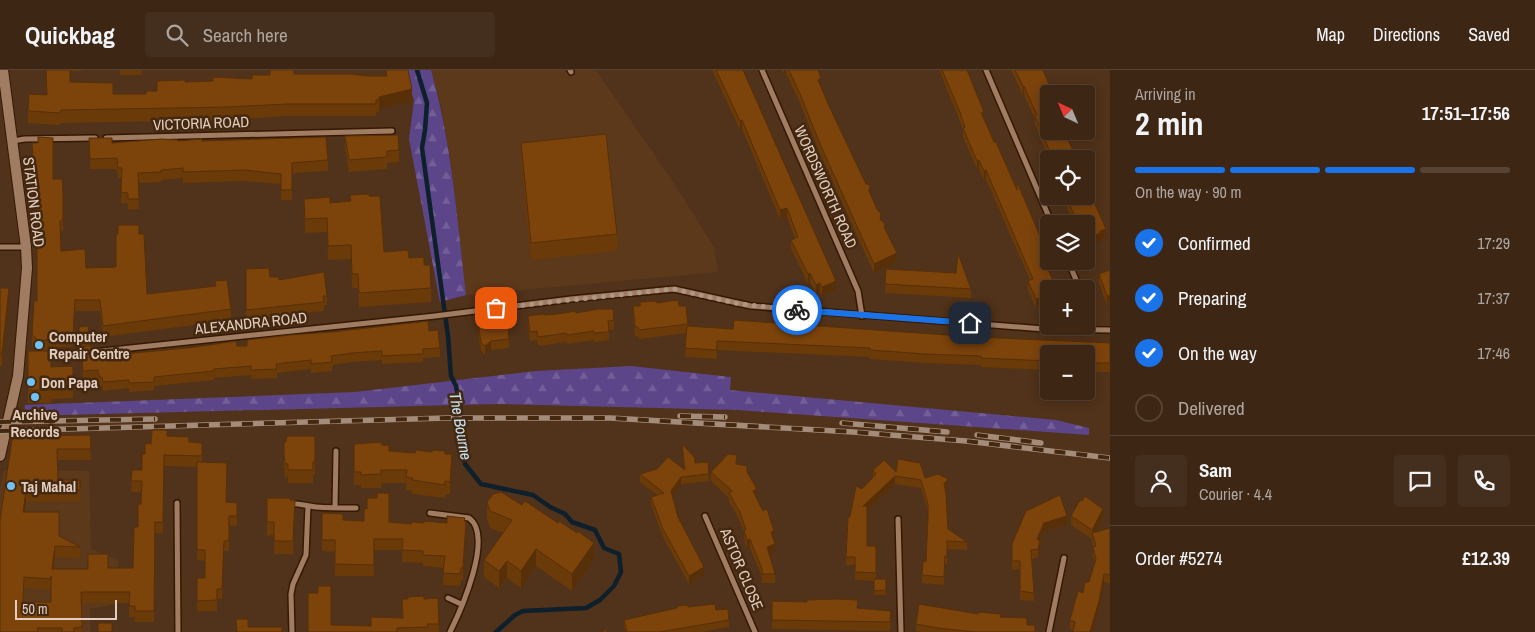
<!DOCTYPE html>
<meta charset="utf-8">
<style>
:root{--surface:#3d2614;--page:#442e1d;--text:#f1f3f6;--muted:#ada5a0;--line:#564334;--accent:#1a73e8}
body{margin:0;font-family:"Archivo Narrow",sans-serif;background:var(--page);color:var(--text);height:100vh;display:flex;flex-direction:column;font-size:19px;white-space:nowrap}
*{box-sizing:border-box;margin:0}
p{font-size:16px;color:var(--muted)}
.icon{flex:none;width:28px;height:28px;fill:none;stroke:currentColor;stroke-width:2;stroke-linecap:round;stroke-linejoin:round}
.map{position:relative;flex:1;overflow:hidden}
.sheet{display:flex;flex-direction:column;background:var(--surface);width:425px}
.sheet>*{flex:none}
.needle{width:32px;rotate:316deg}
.tools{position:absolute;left:1040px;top:15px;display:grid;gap:10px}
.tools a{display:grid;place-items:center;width:55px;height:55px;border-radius:5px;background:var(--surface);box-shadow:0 2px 12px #0003,0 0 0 1px var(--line);font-size:25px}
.scale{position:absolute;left:15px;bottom:12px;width:102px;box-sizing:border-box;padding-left:5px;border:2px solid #e1cec0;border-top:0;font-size:14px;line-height:18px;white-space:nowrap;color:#e1cec0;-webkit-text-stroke:4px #452810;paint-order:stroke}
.pin{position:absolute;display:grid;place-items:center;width:42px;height:42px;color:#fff;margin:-21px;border-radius:10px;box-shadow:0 2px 8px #0006}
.courier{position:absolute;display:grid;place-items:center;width:50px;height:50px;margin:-25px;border:4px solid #1a73e8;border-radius:50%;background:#fff;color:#222;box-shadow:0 1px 6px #0007}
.summary em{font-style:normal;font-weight:800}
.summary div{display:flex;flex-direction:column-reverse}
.summary{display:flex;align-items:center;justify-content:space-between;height:85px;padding:0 25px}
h1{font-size:32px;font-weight:800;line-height:38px}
.bar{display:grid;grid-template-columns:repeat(4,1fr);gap:8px 5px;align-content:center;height:60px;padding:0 25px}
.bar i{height:6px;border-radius:4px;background:var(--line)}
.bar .active{background:var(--accent)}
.bar p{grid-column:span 4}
.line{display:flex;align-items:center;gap:12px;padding:0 25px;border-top:1px solid var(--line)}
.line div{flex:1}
.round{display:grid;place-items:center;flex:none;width:52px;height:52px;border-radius:5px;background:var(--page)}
ol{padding:0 25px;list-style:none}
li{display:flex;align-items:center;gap:15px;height:55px}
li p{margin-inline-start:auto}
li .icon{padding:5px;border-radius:50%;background:var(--accent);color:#fff;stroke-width:4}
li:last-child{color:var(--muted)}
li i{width:28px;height:28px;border:2px solid var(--line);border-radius:50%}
header{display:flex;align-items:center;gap:30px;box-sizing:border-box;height:70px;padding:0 25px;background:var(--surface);border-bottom:1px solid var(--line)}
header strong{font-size:24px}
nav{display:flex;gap:28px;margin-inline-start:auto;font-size:18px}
.search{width:350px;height:45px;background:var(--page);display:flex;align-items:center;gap:12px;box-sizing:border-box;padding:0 18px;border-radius:5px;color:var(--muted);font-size:19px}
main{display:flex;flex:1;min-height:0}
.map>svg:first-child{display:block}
.built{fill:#5d391b}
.forest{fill:url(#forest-firs)}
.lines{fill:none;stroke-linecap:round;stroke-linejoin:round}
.stream{stroke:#0d202c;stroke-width:4.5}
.street-casing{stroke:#351902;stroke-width:8}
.secondary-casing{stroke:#351902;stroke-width:12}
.street{stroke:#a07c63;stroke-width:5}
.secondary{stroke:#a07c63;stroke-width:10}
.rail-casing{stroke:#a48c7a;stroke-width:5.5}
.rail{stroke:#452810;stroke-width:4;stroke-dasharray:11;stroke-linecap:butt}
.wall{fill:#6b3a09;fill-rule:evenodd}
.shaded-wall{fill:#572f08}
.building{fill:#7c430b;stroke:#572f08;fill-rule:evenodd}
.done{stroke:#af9786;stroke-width:5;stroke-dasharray:0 9}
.route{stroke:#1a73e8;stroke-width:6}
.poi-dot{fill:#70c2f4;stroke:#452810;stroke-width:2}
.labels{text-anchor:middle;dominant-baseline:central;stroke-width:5;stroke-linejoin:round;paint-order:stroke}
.street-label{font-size:15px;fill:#e1cec0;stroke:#452810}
.poi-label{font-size:15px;font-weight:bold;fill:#e1cec0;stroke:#452810;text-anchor:start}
.water-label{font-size:16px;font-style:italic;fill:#c4e0f3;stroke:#452810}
</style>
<header>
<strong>Quickbag</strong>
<div class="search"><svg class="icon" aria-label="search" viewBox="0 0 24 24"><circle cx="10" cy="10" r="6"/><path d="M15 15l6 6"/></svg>Search here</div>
<nav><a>Map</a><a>Directions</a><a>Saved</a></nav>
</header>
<main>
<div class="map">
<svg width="1110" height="562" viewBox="0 0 1110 562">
<defs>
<pattern id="forest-firs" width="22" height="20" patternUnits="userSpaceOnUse" patternTransform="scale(1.25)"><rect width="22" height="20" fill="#5c4588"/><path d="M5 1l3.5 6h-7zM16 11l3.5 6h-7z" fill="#735f97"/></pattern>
</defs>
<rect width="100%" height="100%" fill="#51321a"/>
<path class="built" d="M431,0H596L673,112L714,177L718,202L466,225L452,99L441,34Z
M4,400L89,401L91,479L118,490L117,534L90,539V562H0V418Z"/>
<path class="forest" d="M404,0H431C452,73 457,149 466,225L440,232L409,69L414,30Z
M631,296L731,307L730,320L1056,350L1089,358V365L737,340L496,334L24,346L25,335L355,322L536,301Z"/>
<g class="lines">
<path class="stream" d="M417,0L427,33L425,60L422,78L448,266L451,306L456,316L460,336L462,369L465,394L481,414L533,425L550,437L565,444L572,452L595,460L604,478L619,484L621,502L614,516L600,530L586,538L523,541L515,545L496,562"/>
<g class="street-casing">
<path id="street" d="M570,0L571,2
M762,0L858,221L862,246
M986,0L1052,154
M106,68L392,61
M12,71L25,69L95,68
M0,177H26
M1068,191L1080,219
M483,221L484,239
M1086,235L1090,248V261
M45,287L435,246L571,229L674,219L751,236L1044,259L1110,260
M177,433L178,562
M289,434C300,433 305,436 316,437C329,438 343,438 356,438
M335,438L336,381
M430,443L469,448C494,466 461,540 450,562
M705,446L755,562
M898,449L901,562
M448,528L461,534
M292,562L291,524L293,514L306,485L308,436
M1049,562L1064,488"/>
</g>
<g class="secondary-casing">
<path id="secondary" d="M0,386L18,306L27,198L26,177L3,0"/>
</g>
<use href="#street" class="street"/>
<use href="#secondary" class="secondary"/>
<g class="rail-casing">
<path id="rail" d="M680,346L725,347
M0,352L155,349
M842,353L947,362
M0,361L447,348H610L853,362L966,371L1110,388
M977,365L1041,373"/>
</g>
<use href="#rail" class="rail"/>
</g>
<path class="wall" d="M46,0H82V1H70V12L113,24H146L185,12L213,11L252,9L270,5L294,4L386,6V0L412,31L379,39V42H376V46H287L228,50L61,53L60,55L28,53V41L47,25Z
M120,0H142V5H120Z
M712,0H743L836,220L822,226L820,222L816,224L810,212L808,213L791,179V170L795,168L787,147L780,149L742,59L740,60Z
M782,0H818L821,17L829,36L870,124L885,159L897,192L874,203L820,83L800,33L786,3L784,4Z
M939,0H967L984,48L1051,202H1049V232L1036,238L1028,220V211L1030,210L986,109L984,110L979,99H977L963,67V60L960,51Z
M1009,0H1043L1049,61L1076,87L1080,89H1049L1035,55V49L1024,25H1023L1011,0L1009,1Z
M345,66L399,80V92L387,93V99L349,102L345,77Z
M89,68L112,73L202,71L328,90V101L292,103V130H281V114L244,111L183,113V108L161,110V112L138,113L139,139L128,140V133H121L122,108H118L117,99H90Z
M32,73H38L53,109L63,123V161H60L61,181L86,198L116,197L139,164L147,224L215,216V211L231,239V250L103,267L100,241H75L73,276L52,278V280L43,281L51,297L73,296V328L51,329V333H28V281H38L32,276V265L37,231V145L32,84Z
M521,73L617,164V181L531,190L521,90Z
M350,125L384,182L409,188L424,195L431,218V232L359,237L358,218H352L351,189L328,190L327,162L305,163L304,129L330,133L350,131Z
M1065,126H1086L1106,168L1100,170V172L1086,178V154H1074L1065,132Z
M246,199L327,226V235H324V241L246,249Z
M1110,200L1107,235L1099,213V204Z
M956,203L971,219V228L885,223V214Z
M0,218L9,231L2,296H0Z
M657,233L679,236H686L688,256L733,259L976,267L1110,273V302H1086V284H1049V300L981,297V295L925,293L870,289V287L717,280V289L685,287L686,263L639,269L638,266H635L633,245V236Z
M576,243L614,250V259L609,260V270L594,272V270L567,274L566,272L538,276L537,270L530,271L528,255V246Z
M478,251L509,269V278L491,280L485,285L481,281L478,260Z
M79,257L90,272V276L92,287L237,276L429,261L440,278V287L423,288V292L382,294V290L352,292L332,295V301L311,303V299L277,303V308L251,309V305L214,308V310L154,316V320L129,322V318L103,321L102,316H99L98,309L83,310Z
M90,365L91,390H58V410H80V431L26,432L24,442L59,466L80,477V488L55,487L54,499H88L108,498H133L141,434V422H131L132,400H142L145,384L151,374L167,366L189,372L202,373V392L226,432L237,433V456H229V481H224L222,529H217V541H197V508H205V491L197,490V397L164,396L163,463H155L154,552H135V547H129V533H82V562H0L28,366ZM51,517V532H24V518L51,520Z
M315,366V405H313V413H288V407H285L284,396V372Z
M354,374L382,375L389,381L415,383L445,384L452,398L450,425L445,424V428L412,424V421L406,420V413H381V418H361V415H354Z
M682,374L695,393L709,404V411L681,414L672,426L678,447L704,504L689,514L663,467L651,434V427L657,425L640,412V404L684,399Z
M737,394L747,402L756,428L774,470L775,482L769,485L775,504V513H762V507L750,478L747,479L744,469V462L740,451L729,432V428L711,411V402Z
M873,400L896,402L925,408L948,417L945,420L948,459L967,472V480L947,479V494H945L944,515L922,513V505L926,492L928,449V442L921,418L895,414L867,440V476H876V509H886V525H874V511L855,510V495H846V487L850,447L862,419L873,407Z
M267,428L290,430L295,443L293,484H274V465L267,466Z
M487,432L594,490L572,521L536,496L521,518L507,508L499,518L484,507V490L503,463L490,458L487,449Z
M1026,441L1067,455L1044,461L1040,471V480L1038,487L1032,489L1034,531L1020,530V499L1012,500V474Z
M1071,446L1103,448L1096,462L1110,458V514L1104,512L1099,540L1092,562H1073V560L1070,559V550L1089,512L1095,493L1093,486V477L1092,469L1071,455Z
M343,450L411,454L447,453L465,451L466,463L463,510H461L460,516L443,515L444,498L423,496V493L402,492V480H374V506H335V482L322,481V470Z
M318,523L331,555L371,556L402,548V529L438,528L439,562H308Z
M772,531L858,538L891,549L890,561L772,559Z
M688,537L716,540L729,550V557L701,562H626L624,557V550Z
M978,544L1001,547L1027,555L1035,562H921L916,561V554Z"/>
<path class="shaded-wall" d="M784,0H786V3L784,4Z
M821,8V17L818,19V10Z
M1023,16H1024V25H1023Z
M412,19V31L379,39V27Z
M742,50V59L740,60V51Z
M979,90V99H977V91Z
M986,100V109L984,110V101Z
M787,138V147L780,149V140Z
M1106,159V168L1100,170V172L1086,178V169Z
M897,183V192L874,203V194Z
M1051,193V202L1046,204V195Z
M810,203V212L808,213V204Z
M836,211V220L822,226V217Z
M820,213V222L816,224V215Z
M9,218V231L2,296V284Z
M1049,223V232L1036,238V229Z
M1110,225V234L1107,235V226Z
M75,230V241L73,276V265Z
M491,271V280L485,285V276Z
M452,384V398L450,425V412Z
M895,406V414L863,444V436Z
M681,407V414L671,429V421Z
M948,409V417L944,422V414Z
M757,419V428L753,430V421Z
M26,421V432L23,453V442Z
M1103,439V448L1093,467L1092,460Z
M1067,446V455L1044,461L1037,478V469L1044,453Z
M466,451V463L463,510V498Z
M774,461V470L771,471V462Z
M750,469V478L747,479V470Z
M1040,471V480L1038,487V479Z
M594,473V490L572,521V504Z
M775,474V482L767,486V477Z
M55,476V487L52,510V499Z
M536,479V496L521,518V501Z
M507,491V508L499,518V501Z
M704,497V504L689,514V506Z
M1104,504V512L1099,540L1092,562H1090Z"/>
<path class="building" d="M46,0H70V12L113,13V24H146V21H157V11L185,10V12L213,11V7L252,9V5H270V0H294V4H350L369,6H387L386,0H408L412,19L379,27V30H376V34H287L228,37L61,40L60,43L28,41L29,24L47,25Z
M716,0H743L836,211L822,217L820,213L816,215L810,203L808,204L791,170L798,167L787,138L780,140L742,50L740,51Z
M789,0H818L821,8L818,10L829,36L866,114L870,115L869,121L877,139L881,144L880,150L884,152L885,159L897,183L874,194L820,74L800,24Z
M942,0H967L984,42L981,43L988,58L994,72H996L1017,120V112L1049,187V191H1050L1051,193L1046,195L1057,219H1049V223L1036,229L1028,211L1033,209L986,100L984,101L979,90L977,91L963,58L965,57L960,42Z
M1015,0H1043L1053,24H1049V61H1064L1076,87L1079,86L1080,89H1053L1035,46L1037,45L1024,16H1023Z
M606,64L617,164L531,173L521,73Z
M398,65L399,80L387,81V87L349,90L345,66Z
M38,67L53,68V109H62L63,123V150L60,151L61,181L85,179L86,198L116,197V164H118V155H139V164H144L147,224L216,216L215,211L227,210L231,239L103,256L100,230H75L73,265L52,267V269L39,271L32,265L34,231H37V134L32,73H38Z
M326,67L328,90L292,93V120H281V104L244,100L183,102V98L161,100V102L138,103L139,129H128V123L121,122L122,98H118L117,88L90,89L89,68H112V73L162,69L178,70V71L202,69V71Z
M1086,114L1106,159L1100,161V163L1086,169V154H1078L1066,126H1086Z
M369,124V126H380L384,182L408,180L409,188L424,187V195H430L431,218L359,223L358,204H352L351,175L328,176L327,148L305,149L304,129L330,127V133L351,131L350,125Z
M958,183L971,219L885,214L886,199L956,203Z
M269,198L270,207H279V210L324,202L327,226H323L324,232L246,240V199Z
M1110,200V225L1107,226L1099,204Z
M0,218H9L2,284H0Z
M678,230L679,236H686L688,254L639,260L638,257H635L633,236H640V232L657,231V233Z
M599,239H613L614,250L608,251L609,262L594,263V261L567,265L566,263L538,267L537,261L530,262L528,246L544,244V245L557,244L576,241V243Z
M507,247L509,269L491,271L485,276L481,273L478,251Z
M734,250L976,267L1110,273V293H1086V284H1049V291L981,288V286L925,284L870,280V278L717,271V280L685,278L687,256L733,259Z
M428,251L429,261L438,260L440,278L423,279V284L382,286V281L352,283L331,286L332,292L311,294V290L276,294L277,299L251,300V296L214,299V301L154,307V312L129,313V310L103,312L102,307H99L98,300L83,301L81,277L91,276L92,287L196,277L236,271L237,276H247V270L290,265L332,262Z
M88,256L90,272L80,273L79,257Z
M28,281H51V297L73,296V315L51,316V320H28Z
M152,360H167V366L189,367V372L202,373V386L164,385L163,452H155L154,541H135V536H129L130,522H81L82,557L74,558V562H62V558H37L38,562H0V450L13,363H28V366L90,365L91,379H57L58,410H80V420L26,421L23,442H59V466L80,477L55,476L52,499H88V484H108V498H133L134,457H138V434H141L142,411H131L132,400H142V384H145V373L151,374ZM51,506V532H23L24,507L51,509Z
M287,366H315V392H313V400H288V394H285L284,383V372H286Z
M381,372L382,375H389V381L415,383L416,380L432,382V380L445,381V384H452L450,412L445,411V415L412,410L413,408L406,407L407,400H381V404L361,405V402H354V374Z
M682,374L695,388V393L708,392L709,404L681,407L671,421L678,447L704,497L689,506L663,459L651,427L664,423L640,404L657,399L668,387L685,400Z
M728,384L737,385L736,394L747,396V402L757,419L753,421L763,441L767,439L774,461L771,462L775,474L767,477L775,504H762V499L750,469L747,470L744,461L746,460L740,442L729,423L732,421L711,402Z
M898,389L920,393L925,408L938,404L948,409L944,414L946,424L948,459L967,472L947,471V486H945L944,507L922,505L923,491L926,492L928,446V434L921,410L895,406L863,436H867V476H876V503L855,502V487H846L848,447H850L856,416L862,419L876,404L873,400L884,390L896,402Z
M197,392L227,393L226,432L237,433V446H229V471H224L222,519H217V530L197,531V508H205V480H197Z
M501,422L522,435L525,431L558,453L559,451L577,463L578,461L594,473L572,504L536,479L521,501L507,491L499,501L484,490L512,450L490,441L487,432L493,424Z
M377,423H389V452L411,454L412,452L424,453V451L447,453V446L465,448L464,451H466L463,498H461L460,504L443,503L445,486L423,485V481L402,480L403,469H374V495L335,494V470H322V443L343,444V450L364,451V439H367V428H377Z
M1060,425L1067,446L1044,453L1037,469L1040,471L1038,479L1031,480L1034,523L1020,521V491H1012V474L1026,441Z
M1085,426L1103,439L1092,460L1071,446L1080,430L1082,431Z
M267,428H290V430H295L293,471H274V452H267Z
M1110,458V505L1104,504L1099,531L1090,562H1073L1075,552L1070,550L1078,521L1083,523L1085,512H1089L1096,489L1093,477L1096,476L1092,463Z
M874,509H886V520L874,521Z
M318,516H331V555L371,556V547L403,548L402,529H408V527L424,526V529L438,528L439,554H427L428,557L397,558V562H308V523H318Z
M834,529L858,530L857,538L891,541L890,552L772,550V531L807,532V530Z
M715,534L716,540L728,539L729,550L660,562H627L624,550L677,538V536L688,535V537Z
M919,534L978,544V542L1001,544L1000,547L1027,548V555H1035V562H976L937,558L916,554Z
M236,549H248V557H282V562H237Z
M98,553H112V562H98Z
M606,559L607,562H601Z"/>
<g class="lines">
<path class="done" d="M496,238L674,219L740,234L797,240"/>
<path class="route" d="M797,240L970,253"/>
</g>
<g class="poi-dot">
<circle cx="39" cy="275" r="5"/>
<circle cx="31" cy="312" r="5"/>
<circle cx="35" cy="327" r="5"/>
<circle cx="11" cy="416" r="5"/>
</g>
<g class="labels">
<g class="street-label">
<text transform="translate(201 53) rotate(-2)">VICTORIA ROAD</text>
<text transform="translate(826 117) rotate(66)">WORDSWORTH ROAD</text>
<text transform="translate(34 132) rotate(83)">STATION ROAD</text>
<text transform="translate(251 253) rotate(-6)">ALEXANDRA ROAD</text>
<text transform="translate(742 499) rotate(67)">ASTOR CLOSE</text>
</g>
<g class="poi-label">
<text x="49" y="266">Computer<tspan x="49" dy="17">Repair Centre</tspan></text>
<text x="41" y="312">Don Papa</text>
<text x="35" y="344" text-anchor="middle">Archive<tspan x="35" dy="17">Records</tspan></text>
<text x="21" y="416">Taj Mahal</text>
</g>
<g class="water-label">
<text transform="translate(461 356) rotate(80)">The Bourne</text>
</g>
</g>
</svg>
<div class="tools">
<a><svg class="needle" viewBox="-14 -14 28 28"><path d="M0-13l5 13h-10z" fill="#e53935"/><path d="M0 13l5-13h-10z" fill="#ada5a0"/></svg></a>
<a><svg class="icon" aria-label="locate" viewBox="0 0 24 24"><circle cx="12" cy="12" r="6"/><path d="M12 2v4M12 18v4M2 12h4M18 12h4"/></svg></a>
<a><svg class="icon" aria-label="layers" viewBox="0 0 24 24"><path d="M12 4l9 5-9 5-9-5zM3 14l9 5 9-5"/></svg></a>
<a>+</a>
<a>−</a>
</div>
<div class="scale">50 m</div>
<div class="pin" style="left:496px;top:238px;background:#ea580c"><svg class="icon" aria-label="bag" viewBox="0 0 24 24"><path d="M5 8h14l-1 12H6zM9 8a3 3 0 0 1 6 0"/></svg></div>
<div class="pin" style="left:970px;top:253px;background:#1f2937"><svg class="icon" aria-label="home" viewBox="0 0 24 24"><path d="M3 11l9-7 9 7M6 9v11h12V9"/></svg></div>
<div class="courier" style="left:797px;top:240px"><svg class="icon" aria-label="bike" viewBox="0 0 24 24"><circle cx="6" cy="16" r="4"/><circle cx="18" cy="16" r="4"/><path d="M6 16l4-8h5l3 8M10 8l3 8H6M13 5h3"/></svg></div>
</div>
<section class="sheet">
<div class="summary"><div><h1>2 min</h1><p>Arriving in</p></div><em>17:51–17:56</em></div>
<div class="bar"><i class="active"></i><i class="active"></i><i class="active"></i><i></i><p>On the way · 90 m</p></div>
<ol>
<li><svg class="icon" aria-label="check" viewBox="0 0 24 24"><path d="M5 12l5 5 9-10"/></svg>Confirmed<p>17:29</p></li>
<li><svg class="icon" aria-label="check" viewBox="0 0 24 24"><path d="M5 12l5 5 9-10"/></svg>Preparing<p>17:37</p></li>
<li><svg class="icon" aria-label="check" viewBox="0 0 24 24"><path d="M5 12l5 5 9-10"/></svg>On the way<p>17:46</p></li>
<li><i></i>Delivered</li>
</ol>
<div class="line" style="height:90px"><a class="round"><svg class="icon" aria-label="person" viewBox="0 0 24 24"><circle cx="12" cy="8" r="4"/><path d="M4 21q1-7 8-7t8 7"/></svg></a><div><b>Sam</b><p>Courier · 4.4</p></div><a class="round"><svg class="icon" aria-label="chat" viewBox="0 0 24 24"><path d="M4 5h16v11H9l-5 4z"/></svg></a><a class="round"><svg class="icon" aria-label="phone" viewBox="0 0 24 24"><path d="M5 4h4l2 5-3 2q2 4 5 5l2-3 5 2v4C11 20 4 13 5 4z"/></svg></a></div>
<div class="line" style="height:65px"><div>Order #5274</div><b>£12.39</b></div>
</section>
</main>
